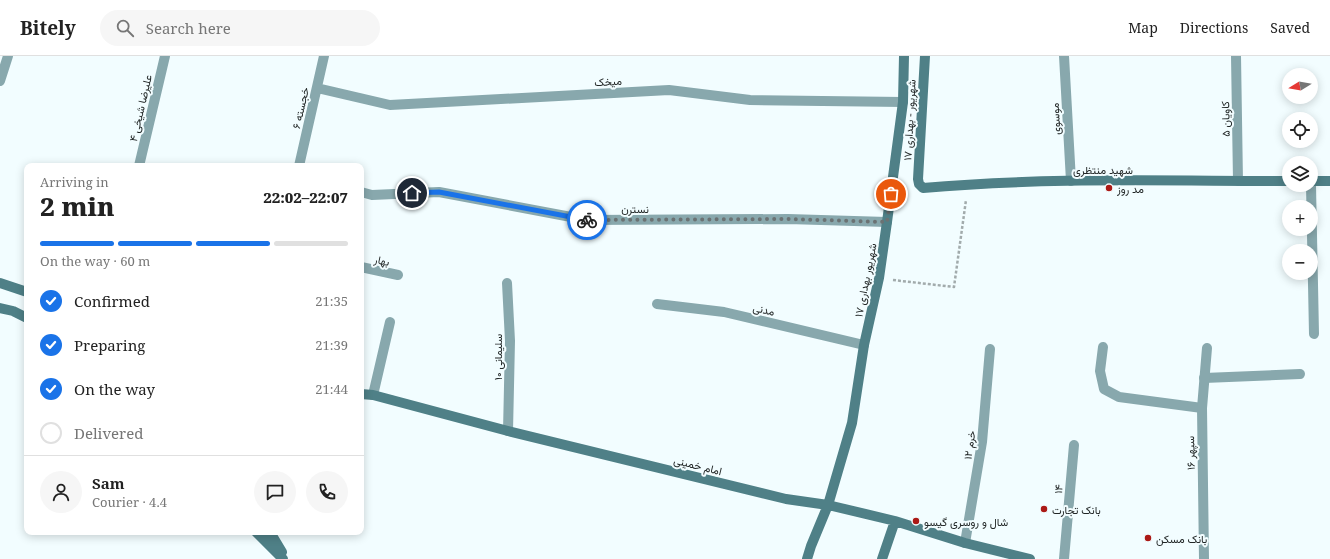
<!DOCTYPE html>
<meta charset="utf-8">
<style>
:root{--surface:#fff;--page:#f6f6f6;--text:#222;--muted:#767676;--line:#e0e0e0;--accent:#1a73e8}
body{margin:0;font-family:"Noto Serif",Vazirmatn,serif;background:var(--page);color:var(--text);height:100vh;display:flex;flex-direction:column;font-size:15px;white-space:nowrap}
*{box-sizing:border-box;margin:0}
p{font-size:13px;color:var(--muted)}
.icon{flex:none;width:22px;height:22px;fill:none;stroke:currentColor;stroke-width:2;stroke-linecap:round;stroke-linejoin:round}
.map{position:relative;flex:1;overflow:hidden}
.side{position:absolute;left:24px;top:107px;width:340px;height:372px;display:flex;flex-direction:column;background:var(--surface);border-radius:8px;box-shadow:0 2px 10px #0003}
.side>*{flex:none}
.needle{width:26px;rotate:259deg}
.fabs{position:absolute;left:1282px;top:12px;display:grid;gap:8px}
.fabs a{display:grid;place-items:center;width:36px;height:36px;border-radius:50%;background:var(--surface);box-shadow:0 2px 10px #0003;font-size:20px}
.pin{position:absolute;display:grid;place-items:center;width:34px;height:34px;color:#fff;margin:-17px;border:2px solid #fff;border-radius:50%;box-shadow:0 1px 4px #0007}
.courier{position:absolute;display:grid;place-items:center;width:40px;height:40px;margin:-20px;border:3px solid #1a73e8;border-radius:50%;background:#fff;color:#222;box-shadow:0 1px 5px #0007}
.head em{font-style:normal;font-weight:800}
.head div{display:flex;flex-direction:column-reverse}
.head{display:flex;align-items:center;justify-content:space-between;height:68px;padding:0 16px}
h1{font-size:26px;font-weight:800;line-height:30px}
.bar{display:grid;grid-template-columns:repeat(4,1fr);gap:6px 4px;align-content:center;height:48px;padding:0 16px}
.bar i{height:5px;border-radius:3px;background:var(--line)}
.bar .on{background:var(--accent)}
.bar p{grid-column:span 4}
.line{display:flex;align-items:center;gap:10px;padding:0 16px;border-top:1px solid var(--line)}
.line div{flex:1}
.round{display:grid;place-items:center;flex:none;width:42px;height:42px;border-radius:21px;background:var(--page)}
ol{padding:0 16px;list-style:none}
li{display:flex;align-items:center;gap:12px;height:44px}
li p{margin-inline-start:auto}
li .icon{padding:4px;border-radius:50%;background:var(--accent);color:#fff;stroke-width:4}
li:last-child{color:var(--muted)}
li i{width:22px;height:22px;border:2px solid var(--line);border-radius:50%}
header{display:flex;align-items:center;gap:24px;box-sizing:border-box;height:56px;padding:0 20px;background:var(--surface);border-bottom:1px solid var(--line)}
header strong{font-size:19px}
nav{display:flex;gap:22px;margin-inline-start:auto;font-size:14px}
.search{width:280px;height:36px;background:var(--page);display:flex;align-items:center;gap:10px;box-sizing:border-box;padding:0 14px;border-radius:22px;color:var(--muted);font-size:15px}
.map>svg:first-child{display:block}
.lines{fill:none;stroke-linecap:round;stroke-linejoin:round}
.path{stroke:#a2abac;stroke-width:2.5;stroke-dasharray:3 2;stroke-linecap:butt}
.lane{stroke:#88a8ad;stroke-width:10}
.street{stroke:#88a8ad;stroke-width:10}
.secondary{stroke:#4f8087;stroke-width:10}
.done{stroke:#6b7273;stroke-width:4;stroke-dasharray:0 7.2}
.route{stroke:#1a73e8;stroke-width:5}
.poi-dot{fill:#ab1916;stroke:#f2fdff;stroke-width:1.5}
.labels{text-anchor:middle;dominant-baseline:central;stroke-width:4;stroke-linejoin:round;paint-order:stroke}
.street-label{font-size:11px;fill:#222727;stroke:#f2fdff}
.poi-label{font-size:11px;fill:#222727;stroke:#f2fdff;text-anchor:start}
</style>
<header>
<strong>Bitely</strong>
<div class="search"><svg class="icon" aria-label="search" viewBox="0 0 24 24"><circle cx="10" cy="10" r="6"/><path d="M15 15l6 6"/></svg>Search here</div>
<nav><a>Map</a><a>Directions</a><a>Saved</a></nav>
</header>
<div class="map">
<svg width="1330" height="503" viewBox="0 0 1330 503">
<rect width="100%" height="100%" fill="#f2fdff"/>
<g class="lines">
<path class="path" d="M893,224L954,231L966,144"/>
<path class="lane" d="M0,25L8,0
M1311,129L1314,278
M361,211L398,219
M507,227L510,285L508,375
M657,248L724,256L864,289
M1103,291L1100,315L1104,333L1119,341L1202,352
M1204,322L1300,318
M373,339L390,266
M965,487L982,386L990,293
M1064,503L1074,389"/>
<path class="street" d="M1064,0L1071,125
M1236,0L1238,125
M317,32L390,49L669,34L750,44L903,46
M139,110L165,0
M299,110L324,0
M361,136L372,139L439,136L587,164L788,163L887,166
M1204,503L1202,352L1207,292"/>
<path class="secondary" d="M925,0L918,123L919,128L923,132C1044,121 1167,125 1289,125
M1311,125H1330
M0,227L27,236
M0,252L13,255L27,262
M361,338L373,339L508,375L786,443L828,449L895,465L965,487L1030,503
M256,476L283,503
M270,476L282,496
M807,503L811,490L828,449L852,367L864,289L879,222L887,166L903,46L904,0
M882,503L895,465"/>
</g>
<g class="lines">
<path class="done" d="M587,164L788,163L887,166L891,138"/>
<path class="route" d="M412,137L439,136L587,164"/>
</g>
<g class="poi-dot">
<circle cx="1109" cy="132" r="4"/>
<circle cx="1044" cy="453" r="4"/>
<circle cx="916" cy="465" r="4"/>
<circle cx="1148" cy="482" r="4"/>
</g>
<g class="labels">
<g class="street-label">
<text transform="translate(608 25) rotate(-3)">میخک</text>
<text transform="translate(140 52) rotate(-77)">علیرضا شیخی ۴</text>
<text transform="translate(300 52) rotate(-77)">خجسته ۶</text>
<text transform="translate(1055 63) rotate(-93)">موسوی</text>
<text transform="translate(1225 63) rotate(-91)">کاویان ۵</text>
<text transform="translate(909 64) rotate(-87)">۱۷ شهریور - بهداری</text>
<text x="1103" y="113">شهید منتظری</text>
<text x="635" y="152">نسترن</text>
<text transform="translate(382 204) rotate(12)">بهار</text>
<text transform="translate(865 224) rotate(-79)">۱۷ شهریور بهداری</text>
<text transform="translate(764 253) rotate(13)">مدنی</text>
<text transform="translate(497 301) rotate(-90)">سلیمانی ۱۰</text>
<text transform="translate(969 389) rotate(-82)">خرم ۱۲</text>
<text transform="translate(1190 397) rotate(-91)">سپهر ۱۶</text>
<text transform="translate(698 409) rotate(14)">امام خمینی</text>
<text transform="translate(1058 433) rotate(-85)">۱۴</text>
</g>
<g class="poi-label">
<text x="1117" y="132">مد روز</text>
<text x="1052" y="453">بانک تجارت</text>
<text x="924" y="465">شال و روسری گیسو</text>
<text x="1156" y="482">بانک مسکن</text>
</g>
</g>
</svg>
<div class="fabs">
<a><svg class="needle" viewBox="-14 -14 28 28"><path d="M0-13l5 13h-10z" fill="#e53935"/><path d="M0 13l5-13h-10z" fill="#767676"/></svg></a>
<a><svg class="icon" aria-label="locate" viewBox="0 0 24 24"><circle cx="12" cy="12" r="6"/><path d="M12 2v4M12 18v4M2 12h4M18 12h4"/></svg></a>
<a><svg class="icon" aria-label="layers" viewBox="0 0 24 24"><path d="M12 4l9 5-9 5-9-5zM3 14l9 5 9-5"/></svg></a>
<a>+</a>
<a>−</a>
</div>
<div class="pin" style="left:891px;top:138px;background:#ea580c"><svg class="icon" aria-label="bag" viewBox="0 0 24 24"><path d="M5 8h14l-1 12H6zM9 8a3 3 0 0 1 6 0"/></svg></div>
<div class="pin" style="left:412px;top:137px;background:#1f2937"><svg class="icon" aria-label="home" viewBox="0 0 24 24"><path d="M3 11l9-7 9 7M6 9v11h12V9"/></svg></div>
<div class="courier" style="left:587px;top:164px"><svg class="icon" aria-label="bike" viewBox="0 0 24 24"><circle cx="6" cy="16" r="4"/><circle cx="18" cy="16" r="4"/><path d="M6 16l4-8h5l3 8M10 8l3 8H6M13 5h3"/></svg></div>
<section class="side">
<div class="head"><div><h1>2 min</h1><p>Arriving in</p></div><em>22:02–22:07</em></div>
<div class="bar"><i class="on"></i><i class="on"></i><i class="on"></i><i></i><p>On the way · 60 m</p></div>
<ol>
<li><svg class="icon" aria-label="check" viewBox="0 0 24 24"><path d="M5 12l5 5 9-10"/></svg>Confirmed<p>21:35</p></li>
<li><svg class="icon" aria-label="check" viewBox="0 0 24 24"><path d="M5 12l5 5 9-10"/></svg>Preparing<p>21:39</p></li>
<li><svg class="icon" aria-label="check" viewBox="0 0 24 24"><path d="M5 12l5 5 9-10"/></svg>On the way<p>21:44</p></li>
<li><i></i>Delivered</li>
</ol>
<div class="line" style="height:72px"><a class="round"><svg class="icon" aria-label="person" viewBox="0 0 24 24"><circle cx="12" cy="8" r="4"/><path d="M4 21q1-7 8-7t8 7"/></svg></a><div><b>Sam</b><p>Courier · 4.4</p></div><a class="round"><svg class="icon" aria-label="chat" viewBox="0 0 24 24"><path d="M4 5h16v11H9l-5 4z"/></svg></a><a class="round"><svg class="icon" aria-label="phone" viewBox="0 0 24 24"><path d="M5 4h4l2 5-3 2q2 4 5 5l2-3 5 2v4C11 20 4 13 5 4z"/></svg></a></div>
</section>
</div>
